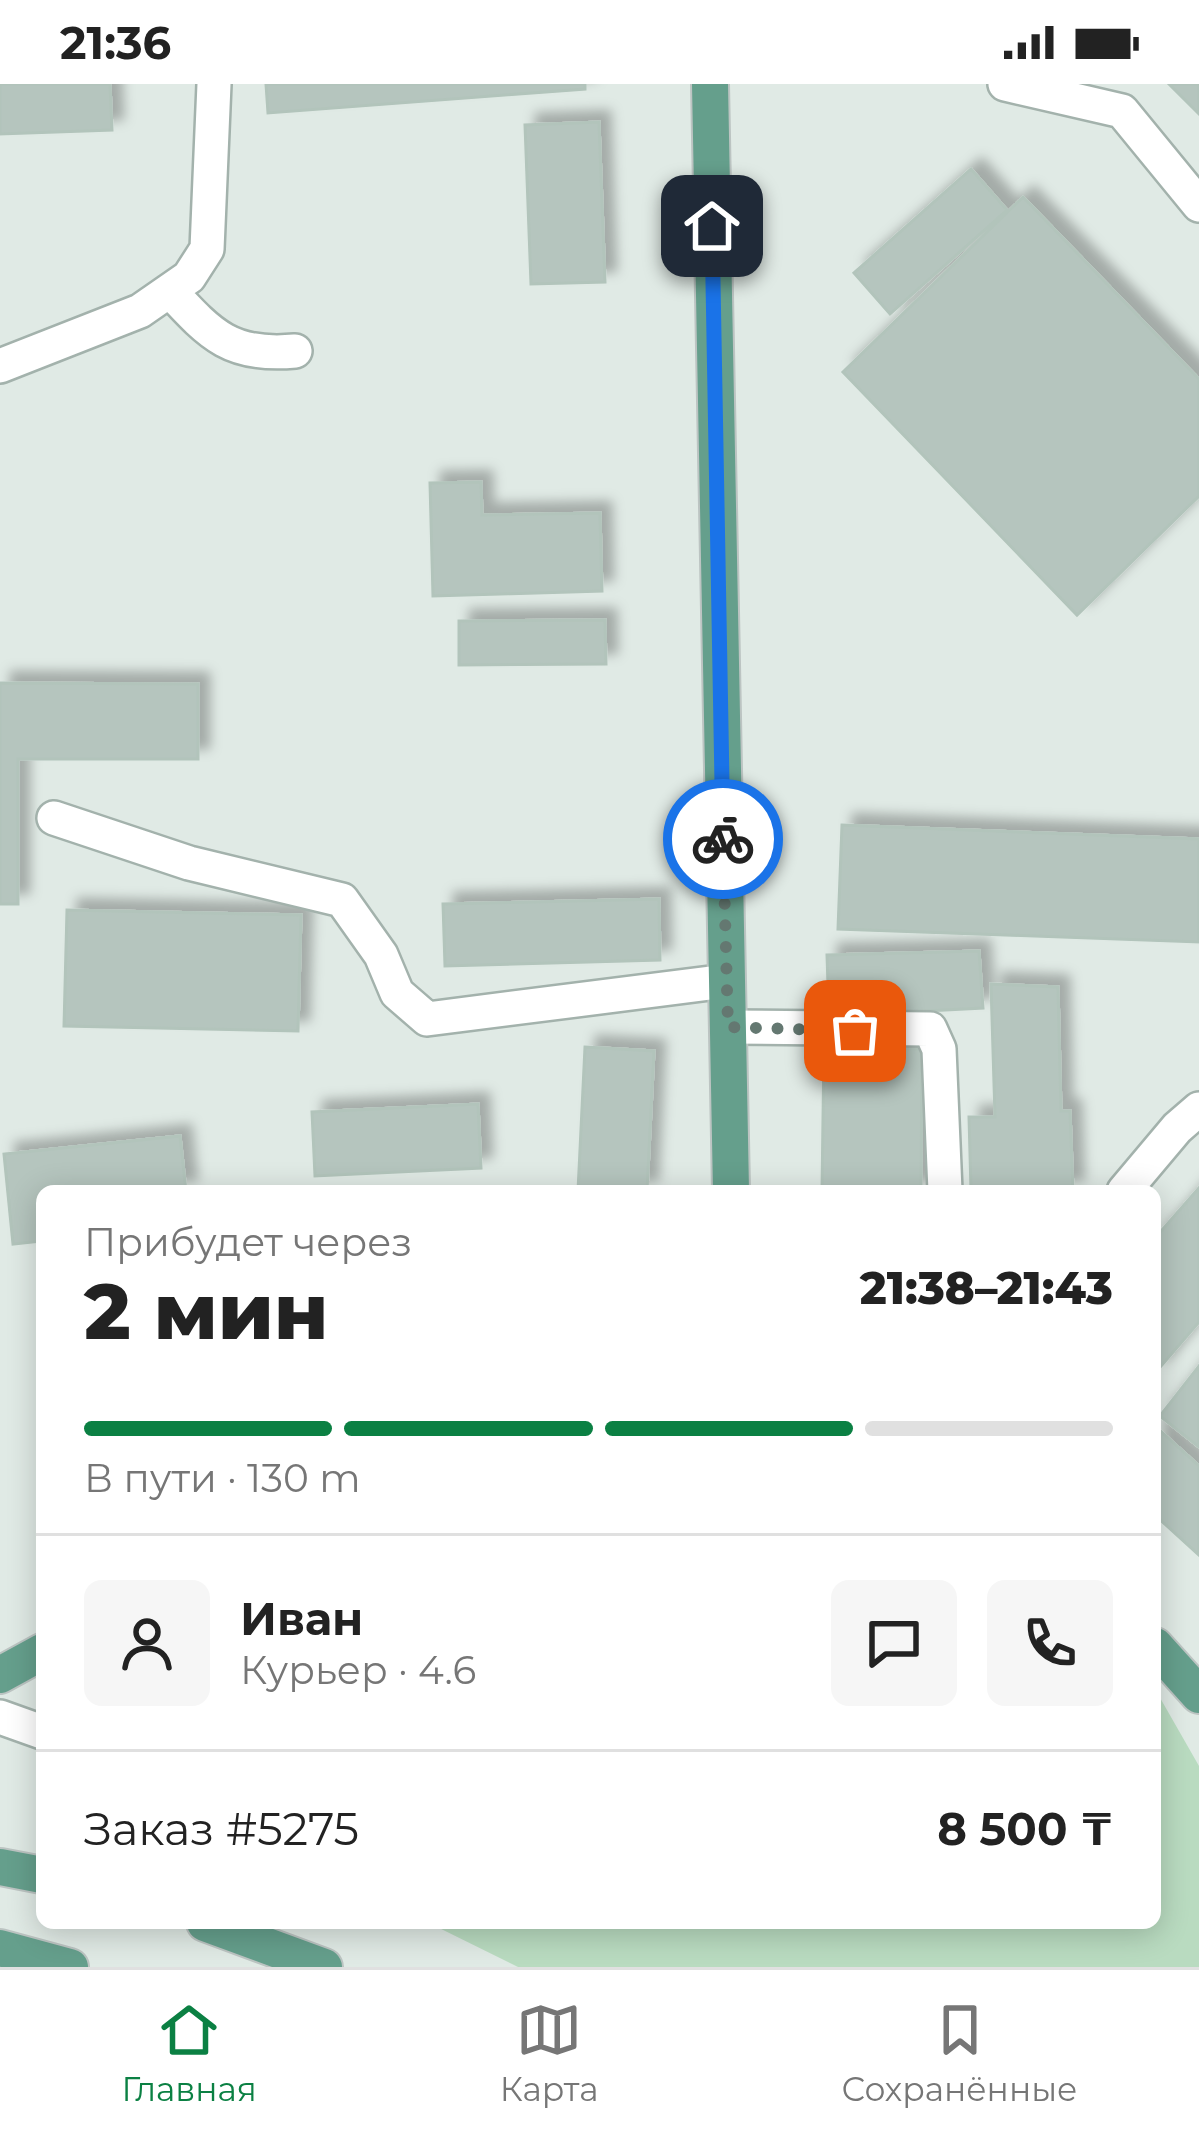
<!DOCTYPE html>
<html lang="ru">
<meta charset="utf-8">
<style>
:root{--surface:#fff;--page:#f6f6f6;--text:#222;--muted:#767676;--line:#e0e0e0;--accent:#0b8043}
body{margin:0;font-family:Montserrat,sans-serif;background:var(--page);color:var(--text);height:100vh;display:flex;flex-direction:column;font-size:45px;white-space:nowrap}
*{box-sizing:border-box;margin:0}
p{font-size:39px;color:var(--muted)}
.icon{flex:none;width:66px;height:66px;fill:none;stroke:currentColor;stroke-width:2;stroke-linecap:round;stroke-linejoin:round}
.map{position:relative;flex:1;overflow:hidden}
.panel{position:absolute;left:36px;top:1101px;width:1125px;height:744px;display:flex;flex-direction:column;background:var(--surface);border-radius:18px;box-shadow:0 6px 30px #0003}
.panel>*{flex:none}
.pin{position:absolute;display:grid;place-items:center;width:102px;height:102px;color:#fff;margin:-51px;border-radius:24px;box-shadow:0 6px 18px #0006}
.courier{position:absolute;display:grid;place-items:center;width:120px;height:120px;margin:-60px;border:9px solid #1a73e8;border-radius:50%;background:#fff;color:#222;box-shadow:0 3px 15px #0007}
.summary em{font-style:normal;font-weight:800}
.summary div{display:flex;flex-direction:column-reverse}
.summary{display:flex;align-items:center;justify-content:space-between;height:204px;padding:0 48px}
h1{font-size:78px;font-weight:800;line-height:90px}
.bar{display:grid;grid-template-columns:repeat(4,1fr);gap:18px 12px;align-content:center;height:144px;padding:0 48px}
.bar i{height:15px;border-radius:9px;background:var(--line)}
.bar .on{background:var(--accent)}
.bar p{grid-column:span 4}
.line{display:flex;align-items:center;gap:30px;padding:0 48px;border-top:3px solid var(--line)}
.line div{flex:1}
.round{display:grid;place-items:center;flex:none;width:126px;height:126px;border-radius:18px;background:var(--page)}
.status{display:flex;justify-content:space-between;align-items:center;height:84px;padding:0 60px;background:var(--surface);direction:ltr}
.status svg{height:33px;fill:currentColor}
.dock{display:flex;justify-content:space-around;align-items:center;height:168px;border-top:3px solid var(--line);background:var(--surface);font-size:33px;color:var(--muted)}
.dock a{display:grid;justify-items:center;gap:6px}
.dock .on{color:var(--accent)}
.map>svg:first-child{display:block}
.green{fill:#b9dbc0}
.building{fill:#b5c5be;stroke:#b2c4bb;stroke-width:3;filter:url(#shadow)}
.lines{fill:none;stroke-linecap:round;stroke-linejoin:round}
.minor-casing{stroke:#a3b2ac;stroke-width:38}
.major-casing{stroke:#bcc4c2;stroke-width:40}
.minor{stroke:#fff;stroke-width:33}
.major{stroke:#659f8c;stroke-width:36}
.done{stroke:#647871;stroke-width:12;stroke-dasharray:0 21.6}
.route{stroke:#1a73e8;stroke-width:15}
</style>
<div class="status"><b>21:36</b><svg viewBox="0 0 49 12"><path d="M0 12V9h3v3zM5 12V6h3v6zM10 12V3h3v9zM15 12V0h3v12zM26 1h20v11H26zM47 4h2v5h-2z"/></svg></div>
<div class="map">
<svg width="1199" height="1883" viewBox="0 0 1199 1883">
<defs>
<filter id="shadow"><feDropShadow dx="11" dy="-11" stdDeviation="6" flood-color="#0004"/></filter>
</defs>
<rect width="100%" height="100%" fill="#e0eae5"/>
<path class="green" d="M1155,1605L1199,1682V1883H518L429,1839H1155Z"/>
<path class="building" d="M0,0H110L112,46L0,50Z
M266,0H585V5L268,29Z
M1169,0H1199V30Z
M599,38L605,198L531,200L525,41Z
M971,85L1007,126L890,230L854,189Z
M1023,113L1199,295V412L1077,531L843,288Z
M481,398L482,431L600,429L602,507L433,512L430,399Z
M605,536L606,580L459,581V537Z
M0,599L198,600V675H18V820H0Z
M842,741L1199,755V858L838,845Z
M659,815L660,876L445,882L443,820Z
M67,826L301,831L298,947L64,942Z
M979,867L983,924L829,932L827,871Z
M991,900L1058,903L1061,1027H1070L1073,1107H971L969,1033H995Z
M585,963L654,967L647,1107H578Z
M824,963L922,965L921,1107H822Z
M478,1020L481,1084L315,1092L312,1028Z
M180,1052L186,1107H42V1157L13,1160L4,1070Z
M1199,1104V1238L1155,1289V1154Z
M1199,1282V1363L1160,1332Z
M1155,1342L1199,1382V1471L1155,1431Z"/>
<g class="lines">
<g class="minor-casing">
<path id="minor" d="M1005,0L1122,27L1199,121
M171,208C211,251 231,273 295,267
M0,282L140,227L189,193L207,165L214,0
M54,734L189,779L342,816L381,871L397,909L427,935L726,897
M728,943L930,945L939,965L945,1107
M1124,1107L1177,1044L1199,1025
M0,1633L42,1648"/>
</g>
<g class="major-casing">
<path id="major" d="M710,0L731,1107
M1155,1562L1199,1611
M0,1591L42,1568
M0,1783L42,1791
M205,1839L324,1883
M0,1864L70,1883"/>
</g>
<use href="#minor" class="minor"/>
<use href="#major" class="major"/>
</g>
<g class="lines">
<path class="done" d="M723,755L728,943L855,947"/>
<path class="route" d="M712,142L723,755"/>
</g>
</svg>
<div class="pin" style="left:855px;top:947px;background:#ea580c"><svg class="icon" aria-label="bag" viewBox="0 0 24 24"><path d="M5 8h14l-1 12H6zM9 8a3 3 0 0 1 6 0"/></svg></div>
<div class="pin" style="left:712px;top:142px;background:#1f2937"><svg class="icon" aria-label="home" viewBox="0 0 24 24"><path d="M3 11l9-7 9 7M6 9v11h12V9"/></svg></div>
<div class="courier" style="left:723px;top:755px"><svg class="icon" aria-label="bike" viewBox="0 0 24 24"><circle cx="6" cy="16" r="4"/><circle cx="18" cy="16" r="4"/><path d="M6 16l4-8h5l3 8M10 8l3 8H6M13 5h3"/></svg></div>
<section class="panel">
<div class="summary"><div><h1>2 мин</h1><p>Прибудет через</p></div><em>21:38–21:43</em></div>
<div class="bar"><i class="on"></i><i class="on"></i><i class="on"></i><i></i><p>В пути · 130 m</p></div>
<div class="line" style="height:216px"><a class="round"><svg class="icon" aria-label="person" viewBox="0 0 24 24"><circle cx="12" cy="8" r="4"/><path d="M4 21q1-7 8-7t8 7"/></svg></a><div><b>Иван</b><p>Курьер · 4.6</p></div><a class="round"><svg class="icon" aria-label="chat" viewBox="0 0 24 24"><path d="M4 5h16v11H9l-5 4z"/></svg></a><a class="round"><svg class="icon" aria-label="phone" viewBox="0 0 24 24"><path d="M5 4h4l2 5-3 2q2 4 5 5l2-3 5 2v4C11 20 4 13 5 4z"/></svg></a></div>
<div class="line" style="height:156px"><div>Заказ #5275</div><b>8 500 ₸</b></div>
</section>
</div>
<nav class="dock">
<a class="on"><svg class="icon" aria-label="home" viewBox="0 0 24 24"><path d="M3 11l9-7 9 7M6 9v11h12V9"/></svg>Главная</a>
<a><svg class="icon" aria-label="map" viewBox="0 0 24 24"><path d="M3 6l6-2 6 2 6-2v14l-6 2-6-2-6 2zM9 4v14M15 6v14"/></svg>Карта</a>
<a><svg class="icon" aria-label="saved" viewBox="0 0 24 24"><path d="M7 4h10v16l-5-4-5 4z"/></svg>Сохранённые</a>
</nav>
